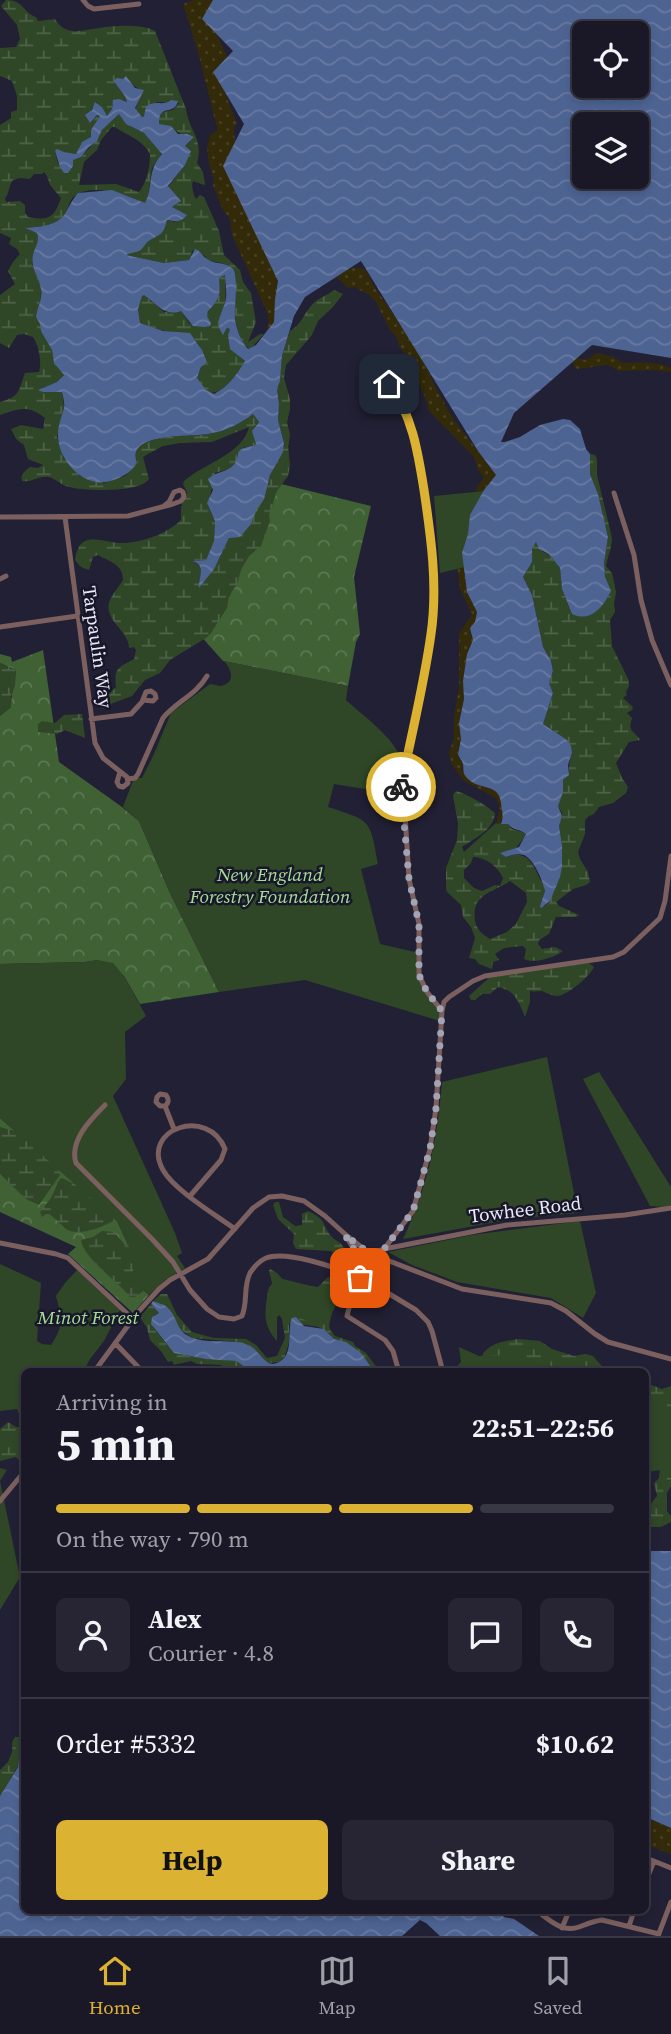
<!DOCTYPE html>
<meta charset="utf-8">
<style>
:root{--surface:#1a1827;--page:#272533;--text:#f1f3f6;--muted:#9fa0a7;--line:#383744;--accent:#dcb233}
body{margin:0;font-family:"Source Serif 4",serif;background:var(--page);color:var(--text);height:100vh;display:flex;flex-direction:column;font-size:26px;white-space:nowrap}
*{box-sizing:border-box;margin:0}
p{font-size:23px;color:var(--muted)}
.icon{flex:none;width:38px;height:38px;fill:none;stroke:currentColor;stroke-width:2;stroke-linecap:round;stroke-linejoin:round}
.map{position:relative;flex:1;overflow:hidden}
.sheet{position:absolute;left:21px;top:1368px;width:628px;height:546px;display:flex;flex-direction:column;background:var(--surface);border-radius:10px;box-shadow:0 4px 10px #0003,0 0 0 2px var(--line)}
.sheet>*{flex:none}
.fabs{position:absolute;left:572px;top:21px;display:grid;gap:14px}
.fabs a{display:grid;place-items:center;width:77px;height:77px;border-radius:10px;background:var(--surface);box-shadow:0 4px 10px #0003,0 0 0 2px var(--line);font-size:35px}
.pin{position:absolute;display:grid;place-items:center;width:60px;height:60px;color:#fff;margin:-30px;border-radius:14px;box-shadow:0 4px 10px #0006}
.courier{position:absolute;display:grid;place-items:center;width:70px;height:70px;margin:-35px;border:5px solid #dcb233;border-radius:50%;background:#fff;color:#222;box-shadow:0 2px 9px #0007}
.summary em{font-style:normal;font-weight:700}
.summary div{display:flex;flex-direction:column-reverse}
.summary{display:flex;align-items:center;justify-content:space-between;height:119px;padding:0 35px}
h1{font-size:46px;font-weight:700;line-height:52px}
.bar{display:grid;grid-template-columns:repeat(4,1fr);gap:10px 7px;align-content:center;height:84px;padding:0 35px}
.bar i{height:9px;border-radius:5px;background:var(--line)}
.bar .on{background:var(--accent)}
.bar p{grid-column:span 4}
.line{display:flex;align-items:center;gap:18px;padding:0 35px;border-top:2px solid var(--line)}
.line div{flex:1}
.round{display:grid;place-items:center;flex:none;width:74px;height:74px;border-radius:10px;background:var(--page)}
.action{display:flex;gap:14px;margin-top:auto;padding:14px 35px}
.action a{flex:1;height:80px;border-radius:10px;background:var(--accent);color:#111;font-size:28px;font-weight:700;line-height:80px;text-align:center}
.action a+a{background:var(--page);color:var(--text)}
.tab-bar{display:flex;justify-content:space-around;align-items:center;height:98px;border-top:2px solid var(--line);background:var(--surface);font-size:19px;color:var(--muted)}
.tab-bar a{display:grid;justify-items:center;gap:4px}
.tab-bar .on{color:var(--accent)}
.map>svg:first-child{display:block}
.forest{fill:url(#forest-crowns)}
.wetland{fill:url(#wetland-marsh);fill-rule:evenodd}
.sand{fill:url(#sand-dots)}
.park{fill:#2f4727}
.water{fill:url(#water-waves);fill-rule:evenodd}
.lines{fill:none;stroke-linecap:round;stroke-linejoin:round}
.minor{stroke:#7b605f;stroke-width:5}
.done{stroke:#a3a3b3;stroke-width:7;stroke-dasharray:0 12.6}
.route{stroke:#dcb233;stroke-width:9}
.labels{text-anchor:middle;dominant-baseline:central;stroke-width:5;stroke-linejoin:round;paint-order:stroke}
.street-label{font-size:19px;fill:#e9e9f7;stroke:#18172a}
.park-label{font-size:19px;font-style:italic;fill:#a6dc96;stroke:#18172a}
</style>
<div class="map">
<svg width="671" height="1936" viewBox="0 0 671 1936">
<defs>
<pattern id="forest-crowns" width="20" height="18" patternUnits="userSpaceOnUse" patternTransform="scale(1.75)"><rect width="20" height="18" fill="#3f6134"/><path d="M2 6a3 3 0 1 1 6 0M12 15a3 3 0 1 1 6 0" fill="none" stroke="#5b7852"/></pattern>
<pattern id="wetland-marsh" width="20" height="14" patternUnits="userSpaceOnUse" patternTransform="scale(1.75)"><rect width="20" height="14" fill="#2f4727"/><path d="M1 5h8M5 5V1M11 12h8M15 12V8" fill="none" stroke="#4d6247"/></pattern>
<pattern id="sand-dots" width="8" height="8" patternUnits="userSpaceOnUse" patternTransform="scale(1.75)"><rect width="8" height="8" fill="#322a08"/><path d="M2 2h.1M6 6h.1" fill="none" stroke="#463f20" stroke-width="1.8" stroke-linecap="round"/></pattern>
<pattern id="water-waves" width="16" height="10" patternUnits="userSpaceOnUse" patternTransform="scale(1.75)"><rect width="16" height="10" fill="#4d6392"/><path d="M0 5q4-4 8 0t8 0" fill="none" stroke="#6779a2"/></pattern>
</defs>
<rect width="100%" height="100%" fill="#222034"/>
<path class="forest" d="M269,481L371,506L354,577L360,634L356,642L348,686L223,661L183,616Z
M43,650L59,762L122,807L139,821L170,893L219,992L140,1004L124,976L98,960L85,962L0,964V716L11,707C11,694 15,683 16,670L0,663V654L11,657L12,662Z
M0,1118L117,1221L132,1253L143,1290L149,1295L133,1313L68,1254L76,1247L0,1212Z"/>
<path class="wetland" d="M6,0C24,0 23,13 36,17L38,21L55,19C65,37 83,30 100,28C114,25 144,24 155,31L186,109C189,132 204,138 197,163L203,172L205,184L204,185L193,181C191,185 193,194 196,199L200,195L204,197L219,231L224,255L240,270L243,282L251,293L256,322L248,342L260,334H264L250,349C234,338 234,310 235,292C235,284 238,276 233,270C228,263 216,262 207,260L205,256L193,250L189,260L164,263L126,255L128,253C139,252 140,248 148,242C157,235 164,232 167,220L175,222L172,207L181,201L168,187L185,165L190,150L186,149L185,146L190,142C180,132 172,127 159,125C158,113 163,111 173,110L179,103L157,102L142,117L135,110L140,96L139,89L124,79L115,84L126,96L127,102L123,100L112,104V109L107,116L101,107L96,102L90,112V123L98,115L100,116L91,132V137L80,145L79,150L76,154L55,151L58,164L81,157L98,139L102,130L119,114L131,127L144,133L162,153L152,168L147,202L144,204C128,193 93,184 76,195C69,199 69,207 65,214C58,226 37,227 25,228L37,233L39,242L34,251L32,264L41,286V295L37,317L52,350L54,361L64,374L58,382L42,388L62,392L64,407L57,437L64,458L80,476L104,483L125,476L137,463C126,432 190,437 208,434C224,431 240,425 253,414L259,422L254,427L256,444L254,446L244,447L237,455V461L229,469L215,473L208,506L215,521L214,541L206,560L192,561C206,566 199,577 199,588L214,569L229,538L253,518L264,499L270,475L282,452L284,443L278,420L279,404L277,389L280,381L282,356L290,331C300,326 304,314 311,306C317,298 327,296 334,290L343,294L333,307L318,321L312,335L286,365L284,378L290,399V409L287,422L290,435L288,446L290,465L288,476L277,491L269,515L270,521L261,546L249,556L241,570L237,584L229,597L227,608L211,633L206,638L170,660L160,673L145,680L132,696L113,703L104,709L100,708L105,698L116,687C114,667 118,668 134,659L136,650L134,647L129,648C129,630 102,620 110,600C113,593 119,587 123,580C123,564 110,562 98,555L93,557L89,570L81,567L75,560C76,554 78,544 85,541C95,537 108,542 119,543C139,544 167,534 181,520V507L187,492L183,484L184,481C203,464 243,454 249,427L212,442L180,443L163,446L146,455L143,457L149,479C140,493 85,491 69,487C61,485 56,479 49,477C39,475 31,483 22,481C20,474 25,471 30,467L38,468L43,465L28,459L24,445L16,439L11,429L21,425L43,429L45,418C27,404 19,409 0,415V402C21,396 18,391 25,373L39,372C42,362 39,346 33,337L24,334L17,335L9,348L0,343V295L15,284L8,271L13,262L20,254L17,249L9,244L11,238L0,233V125L11,118V112L17,110V96L12,81L0,76V48L16,47L20,39L17,25L1,6ZM112,127H115C128,136 142,139 150,154C150,167 147,182 139,192L116,184L79,185L84,162L97,150L101,140ZM44,172L47,176L50,185L61,198C54,218 49,221 28,217L25,213V205L20,201L6,202L5,198C10,193 8,186 13,180L20,178L30,179L34,174H42Z
M225,275C225,289 228,303 220,315L224,334L227,328L230,329C225,344 236,352 245,362C233,378 212,412 197,378L205,357C192,328 188,336 161,330C154,329 147,325 140,323L138,309L142,295H144L164,312L181,311L190,324L210,321L207,316L208,311C218,302 221,292 219,278Z
M590,454L595,455L597,459V475L612,538C612,547 608,556 606,566L612,573L616,592L614,604L615,612L610,620L612,646L629,681V686L626,692L627,695L623,698L633,707L632,710L627,713L632,718C627,733 634,730 640,740L629,742L616,763L622,778L628,787L626,793L613,803L599,807L594,814L589,816L585,820V834L578,852L580,859L588,872L590,882L586,885L573,889L556,902L559,906L579,915L576,917H556L549,934L539,940L538,944L542,949L555,947L563,951C553,958 535,964 524,959L526,949L523,946L504,948L495,954L499,960L493,962L492,969L479,964L475,959L469,958L475,938L471,927L463,917L461,905L447,892L446,888V868L457,840L458,824L453,795L456,791C467,794 486,805 495,813C494,830 475,838 462,847L464,852L496,823L508,824L512,829L525,833V836C517,847 516,851 501,852L506,857C527,850 532,862 540,879C542,882 545,886 545,889C545,894 541,902 540,906H544L549,903L562,867V845L559,826L562,813L558,806L563,780L567,777C570,769 569,762 572,753L553,730L543,724L553,693L549,683L553,671L551,661L543,647L532,595L523,577L532,562V549L536,542L543,552L549,554L560,568L562,589L572,614C590,622 601,608 610,593L605,577L604,563L608,537L598,494L590,474ZM473,857C486,857 498,867 503,878L500,886L495,885L482,891L474,888L464,878V870L471,863ZM510,881L526,893L527,902L516,924L507,932L490,939C482,934 477,930 475,921C471,893 493,893 510,881Z
M0,663L16,670L15,686L11,696V707L0,716Z
M82,714L85,738L65,730L57,734L38,732V724L42,721L55,723L64,715Z
M589,963L594,967C590,976 569,994 558,996C552,996 547,993 542,991C538,991 534,992 530,991V1002L525,1017C519,1002 515,990 498,987L490,994H482L475,1000H471L469,996L491,976Z
M0,1127L22,1133L57,1168L60,1175L39,1205L26,1199L0,1174Z
M62,1178L82,1188L113,1213V1221C103,1227 77,1237 66,1229C60,1224 55,1218 49,1214H46L42,1217L40,1212L51,1198L59,1180Z
M275,1202H279L283,1217L295,1226L302,1225V1214L308,1211C328,1221 320,1222 331,1236C337,1243 341,1240 346,1252L337,1261L334,1253L331,1251L296,1249L293,1243L294,1234L278,1219L273,1205Z
M102,1231L114,1232L125,1245L130,1244L136,1247L145,1290L135,1297H130C118,1281 83,1258 81,1240L93,1237Z
M270,1269L277,1273L285,1282L318,1287L327,1278L338,1275L342,1283L330,1292L332,1313L329,1325L330,1329L335,1336L353,1342L355,1346L366,1353L380,1372H375C364,1354 355,1347 336,1340C331,1338 329,1332 323,1329C316,1325 298,1324 289,1324V1342L285,1356L279,1362L269,1363L263,1360L258,1353L238,1342L193,1338L181,1330L169,1309L153,1301L161,1294H167L177,1315L192,1332L214,1338L246,1339L256,1345L267,1358L277,1356L285,1338L282,1319L267,1294L272,1283L269,1271Z
M151,1304L159,1313L154,1315L153,1327L168,1346L188,1356L236,1361L242,1365L247,1372H232L221,1365L197,1364L191,1361L174,1365L172,1361L168,1362L161,1351L150,1340L147,1328L140,1317Z
M519,1339L540,1341L552,1349L574,1356L585,1354L593,1356L607,1372H456C456,1359 472,1359 482,1356C488,1343 505,1341 519,1339Z
M649,1384L662,1389L671,1386V1450L646,1464V1386Z
M8,1422L16,1427H24V1465L16,1457L0,1461V1429Z
M671,1460V1486L667,1493V1511L671,1516V1522L661,1527H650L646,1533V1510L657,1496L654,1483L659,1478L660,1467Z
M24,1734L18,1766L0,1796V1770L8,1762L12,1752C13,1744 10,1745 15,1737H20Z"/>
<path class="sand" d="M194,0H219L214,28L228,59L222,61L218,67L221,83L237,124L234,127V135L278,268L274,322L267,331H266L269,322L267,312L232,235L230,219L223,210L213,186L214,179L209,164L207,148L210,135L217,131V128L198,52L183,4Z
M357,267L366,270L375,288L416,346L436,388L452,417L496,475L484,490L464,572L467,592L477,612L475,622L470,631L473,640L467,654L463,681L464,699L459,723L461,739L458,751V757L463,762L462,770L478,785L497,791L500,794L504,813L503,818L498,824L496,823L500,810L496,798L464,781L452,765L449,753L454,738V717L459,687V634L472,614L460,589L457,565L475,495L478,485L484,478L478,470L474,457L429,411L426,400L406,355L399,346L397,338L390,330L376,302L369,295L354,287L348,288L333,274Z
M597,353L614,357L623,363L640,362L661,364L671,368V372L655,370L619,371L608,365L578,369L575,368L572,361V357L586,360Z
M646,1818L671,1828V1854L646,1845Z"/>
<path class="park" d="M485,491L469,566L440,573L434,496Z
M224,661L348,686L346,700C361,714 397,740 401,760C403,772 397,790 398,804L389,793L334,784L328,807C372,821 370,820 378,864L361,869L380,944L419,953L418,971L440,1013V1021L305,980L219,992L170,893L139,821L123,807L134,778H142L154,754L171,713L210,684L221,686C236,682 232,670 224,661Z
M98,960L113,963L124,976L146,1016L125,1032L126,1079L113,1096L175,1233L182,1253L177,1256L185,1268L165,1280L149,1295L138,1285L131,1277L137,1259L132,1253L117,1221L0,1118V964L85,962Z
M547,1057L578,1213L513,1219L403,1239C428,1186 437,1141 442,1082Z
M599,1072L671,1187V1205L665,1207L650,1206L583,1079Z
M580,1221L596,1293L583,1318L551,1298L457,1282L412,1265L388,1252L472,1235Z
M0,1264L41,1283L37,1341L42,1344L51,1345C65,1323 62,1320 56,1296L65,1283L77,1270L120,1310L104,1341L90,1359L83,1372H24V1426L17,1409L0,1411Z
M283,1279L335,1292C340,1305 331,1317 321,1325L283,1313L277,1317V1341C261,1324 265,1308 269,1287Z
M459,1347L479,1356L505,1355L531,1364L553,1366L562,1372H449L462,1370Z
M646,1397H649L671,1422V1467L669,1469L646,1472Z
M0,1468L7,1470L0,1481L20,1577L0,1610Z"/>
<path class="water" d="M213,0H671V358L592,345L514,413L501,442H505L520,437L540,425L563,419L570,420L580,429L586,449L590,454V474L598,494L608,537L604,563L605,577L611,591C603,607 591,623 572,614L562,589L560,568L549,554L539,549L536,542L532,549V562L523,577L532,595L543,647L551,661L553,671L549,683L553,693L543,724L567,740L571,746L572,753L568,765L569,775L563,780V792L558,806L562,816L559,826L562,845V867L560,877L550,901L541,908L540,906L545,891C542,880 535,861 524,855C518,853 511,855 506,857L500,853L519,847L526,834C520,829 513,830 508,824H501C504,816 502,812 501,803C499,783 481,791 468,779C462,773 464,771 463,764C462,760 459,758 458,754L461,739L459,723L464,699L463,681L467,654L473,640L470,628L475,622L477,612L467,592L462,553L468,534L470,515L484,490L496,475L478,451L361,261L305,297L294,316L282,356L280,381L277,389L279,404L278,420L284,443L283,452L270,475L264,499L256,510L251,524L240,537L229,538L214,569L199,588C198,578 207,565 192,561L206,560L214,541L215,521L207,503L213,490L208,479C215,472 223,473 230,468C245,457 228,449 254,446L256,444L252,431L259,422L253,414C239,425 225,431 208,434C191,437 125,432 137,463C131,473 118,480 106,482C81,486 57,458 58,434C58,425 62,416 64,408C65,403 63,397 62,392H43L38,390L57,382L64,375L54,363L52,350L41,331L40,324L36,317C37,308 43,298 41,289C39,277 30,268 33,255C35,246 40,243 37,233L25,228C38,227 59,226 66,212C70,205 72,200 78,193L112,190L145,203C154,186 146,172 162,154L144,133L126,124L119,114L102,130L97,141L89,147L81,157L73,160V166L68,173H64L60,167L55,151L57,149L64,152L76,154L82,142L91,137V130L100,116L97,115L90,123L85,115L92,110L95,102L102,107L107,116L112,109L113,100L119,99L127,102C126,93 116,88 114,80L117,78L123,79L126,76L135,88L144,90L135,108L142,117L144,116L146,107C155,99 163,107 171,100L178,101C174,117 159,102 159,124L171,126L178,134H187L194,137L185,146L191,151L185,165L168,186L181,201L172,207L187,215C181,223 175,221 167,220C163,236 161,233 149,241C144,244 143,251 136,252C133,253 129,253 126,255L164,263L189,260L195,249C201,251 202,256 207,259C215,265 225,261 233,269C239,277 234,307 235,318C236,329 241,341 248,349L256,345L274,322L275,299L278,281L223,166L244,124L213,72L233,51L202,19ZM637,33V86H584V33ZM637,124V177H584V124ZM225,275C225,282 227,291 226,298C224,312 213,320 223,335L227,328L230,329L228,335L230,349L245,361C237,374 228,387 214,394L206,390L197,378L201,367L207,362L202,350L190,333L163,331L140,323L138,309L142,296L144,295C157,304 164,317 181,311L193,326L204,327L210,326L211,323L207,316L208,311C219,301 221,294 219,278Z
M153,1301C157,1303 164,1304 167,1307C176,1314 176,1327 185,1334C202,1345 224,1339 243,1343C245,1344 252,1346 253,1348C261,1353 268,1373 283,1359C293,1350 287,1330 292,1318L296,1317L304,1326L324,1329L334,1339L346,1342L361,1353L375,1372H247L242,1365L236,1361L206,1359L174,1353L151,1324L152,1317L159,1313L151,1304Z
M646,1551H671V1828L646,1817Z
M24,1738V1911H497L504,1917L514,1919L539,1936H440L426,1923L420,1920L402,1936H0V1796L18,1767L21,1746Z"/>
<g class="lines">
<path class="minor" d="M83,0L88,6L94,9L139,4
M370,367L389,384L397,395L407,416L416,447L429,529L434,593L431,633L412,738L400,791L405,814L409,879L419,924V975L427,992L442,1011
M614,493L634,555L641,600L652,640L671,685
M0,517L128,516L173,504L181,501L184,497L183,492L180,490L174,492L169,502L164,506
M65,517L95,743L103,758L127,777L128,783L123,787L119,786L117,782L120,772
M0,579L6,576
M0,627L77,616
M91,719L131,714L142,702L146,692L151,691L155,694L156,698L153,701L143,700
M128,779L135,778L138,774L163,718C176,702 196,695 207,676
M105,1105C90,1120 69,1141 76,1163L152,1239L173,1262L190,1290L207,1309L219,1317L234,1319L242,1316C248,1302 243,1287 250,1273C254,1267 259,1261 266,1258C286,1250 337,1268 357,1276L364,1265
M165,1106H160L156,1102L157,1097L160,1094L166,1095C169,1099 169,1103 165,1106L174,1129
M190,1196L221,1160L225,1149C208,1106 140,1129 163,1170C174,1190 216,1215 235,1229
M349,1241L376,1286L416,1310L428,1322L432,1331L443,1372
M0,1243L56,1254L68,1258L133,1319
M384,1249L507,1225L625,1215L671,1208
M371,1254L462,1289L551,1303L566,1311L595,1334L608,1342L671,1359
M374,1285L357,1276L347,1316L385,1340L393,1351L399,1372
M115,1343L143,1372
M94,1372L138,1312L159,1289L170,1280L208,1259L253,1208L269,1197L282,1196L304,1201L325,1216L346,1235L369,1253L376,1252L384,1249L413,1211L430,1149L436,1108L442,1011L444,1002L449,997L473,981L485,976L613,957L624,952L660,918L665,901L671,856
M180,1372H182
M0,1501L24,1472
M646,1858L671,1868
M646,1881L654,1861
M537,1911C550,1920 562,1933 579,1927C587,1924 593,1921 602,1920L659,1934
M629,1926L634,1911
M562,1928L569,1911
M658,1936L671,1902"/>
</g>
<g class="lines">
<path class="done" d="M360,1278L356,1276L364,1265L345,1235L369,1253L376,1252L384,1249L413,1211L430,1149L436,1108L442,1011L427,992L419,975V924L409,879L401,787"/>
<path class="route" d="M389,384C412,414 418,452 424,490C431,537 438,586 431,634C424,685 411,736 401,787"/>
</g>
<g class="labels">
<g class="street-label">
<text transform="translate(98 647) rotate(82)">Tarpaulin Way</text>
<text transform="translate(525 1209) rotate(-7)">Towhee Road</text>
</g>
<g class="park-label">
<text x="270" y="874">New England<tspan x="270" dy="22">Forestry Foundation</tspan></text>
<text x="88" y="1317">Minot Forest</text>
</g>
</g>
</svg>
<div class="fabs">
<a><svg class="icon" aria-label="locate" viewBox="0 0 24 24"><circle cx="12" cy="12" r="6"/><path d="M12 2v4M12 18v4M2 12h4M18 12h4"/></svg></a>
<a><svg class="icon" aria-label="layers" viewBox="0 0 24 24"><path d="M12 4l9 5-9 5-9-5zM3 14l9 5 9-5"/></svg></a>
</div>
<div class="pin" style="left:360px;top:1278px;background:#ea580c"><svg class="icon" aria-label="bag" viewBox="0 0 24 24"><path d="M5 8h14l-1 12H6zM9 8a3 3 0 0 1 6 0"/></svg></div>
<div class="pin" style="left:389px;top:384px;background:#1f2937"><svg class="icon" aria-label="home" viewBox="0 0 24 24"><path d="M3 11l9-7 9 7M6 9v11h12V9"/></svg></div>
<div class="courier" style="left:401px;top:787px"><svg class="icon" aria-label="bike" viewBox="0 0 24 24"><circle cx="6" cy="16" r="4"/><circle cx="18" cy="16" r="4"/><path d="M6 16l4-8h5l3 8M10 8l3 8H6M13 5h3"/></svg></div>
<section class="sheet">
<div class="summary"><div><h1>5 min</h1><p>Arriving in</p></div><em>22:51–22:56</em></div>
<div class="bar"><i class="on"></i><i class="on"></i><i class="on"></i><i></i><p>On the way · 790 m</p></div>
<div class="line" style="height:126px"><a class="round"><svg class="icon" aria-label="person" viewBox="0 0 24 24"><circle cx="12" cy="8" r="4"/><path d="M4 21q1-7 8-7t8 7"/></svg></a><div><b>Alex</b><p>Courier · 4.8</p></div><a class="round"><svg class="icon" aria-label="chat" viewBox="0 0 24 24"><path d="M4 5h16v11H9l-5 4z"/></svg></a><a class="round"><svg class="icon" aria-label="phone" viewBox="0 0 24 24"><path d="M5 4h4l2 5-3 2q2 4 5 5l2-3 5 2v4C11 20 4 13 5 4z"/></svg></a></div>
<div class="line" style="height:91px"><div>Order #5332</div><b>$10.62</b></div>
<div class="action"><a>Help</a><a>Share</a></div>
</section>
</div>
<nav class="tab-bar">
<a class="on"><svg class="icon" aria-label="home" viewBox="0 0 24 24"><path d="M3 11l9-7 9 7M6 9v11h12V9"/></svg>Home</a>
<a><svg class="icon" aria-label="map" viewBox="0 0 24 24"><path d="M3 6l6-2 6 2 6-2v14l-6 2-6-2-6 2zM9 4v14M15 6v14"/></svg>Map</a>
<a><svg class="icon" aria-label="saved" viewBox="0 0 24 24"><path d="M7 4h10v16l-5-4-5 4z"/></svg>Saved</a>
</nav>
